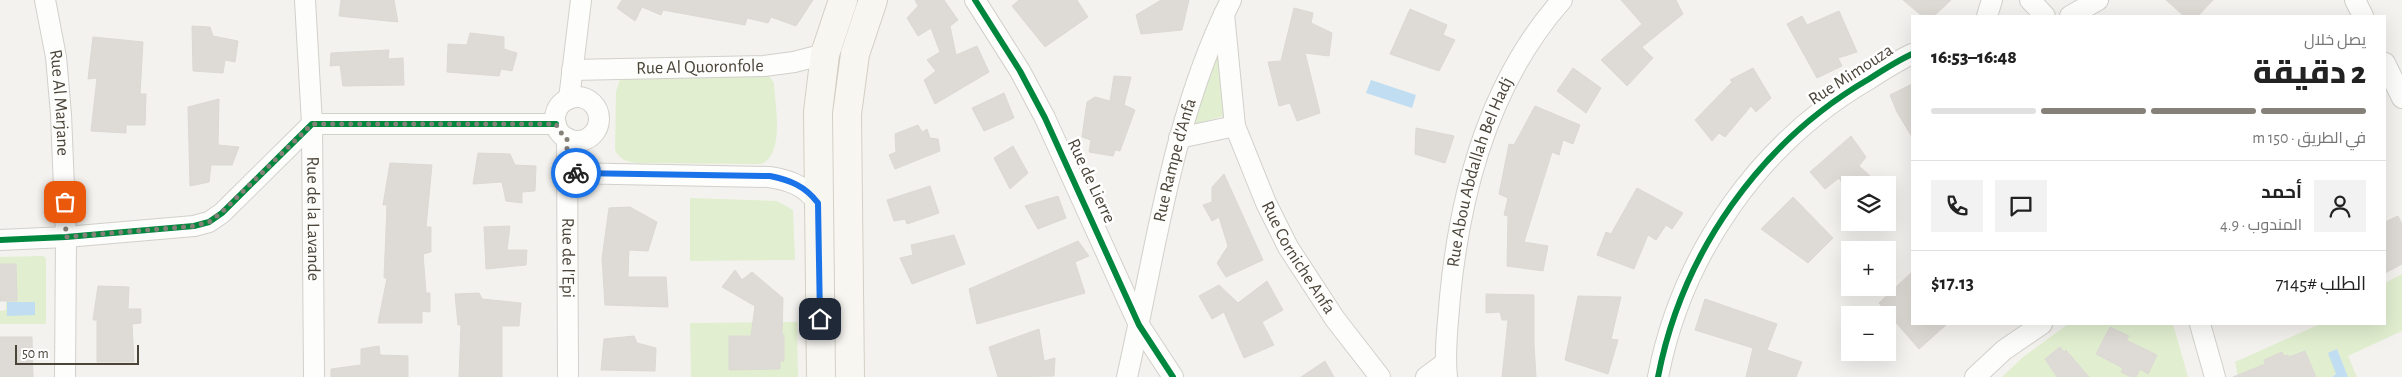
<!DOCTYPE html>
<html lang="ar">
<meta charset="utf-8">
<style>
:root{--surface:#fff;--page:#f2f2f2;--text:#222;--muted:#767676;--line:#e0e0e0;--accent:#868178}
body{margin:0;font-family:"Alegreya Sans",Cairo,sans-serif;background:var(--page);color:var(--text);direction:rtl;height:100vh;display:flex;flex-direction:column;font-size:19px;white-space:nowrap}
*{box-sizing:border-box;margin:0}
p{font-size:16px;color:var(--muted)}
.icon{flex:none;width:28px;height:28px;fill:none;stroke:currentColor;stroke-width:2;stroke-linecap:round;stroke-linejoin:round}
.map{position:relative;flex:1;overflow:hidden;direction:ltr}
.drawer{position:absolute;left:1911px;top:15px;width:475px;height:310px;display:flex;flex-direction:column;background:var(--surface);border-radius:0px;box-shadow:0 5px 20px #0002;direction:rtl}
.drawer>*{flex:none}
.controls{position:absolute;left:1841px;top:176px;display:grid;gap:10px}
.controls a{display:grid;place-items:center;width:55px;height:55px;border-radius:0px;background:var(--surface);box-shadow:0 5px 20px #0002;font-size:25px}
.scale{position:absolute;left:15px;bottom:12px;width:124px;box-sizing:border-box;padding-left:5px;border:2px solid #4b4439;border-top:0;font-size:14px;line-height:18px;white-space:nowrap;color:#4b4439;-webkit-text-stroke:4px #fff;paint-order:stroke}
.pin{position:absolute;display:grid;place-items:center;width:42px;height:42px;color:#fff;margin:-21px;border-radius:10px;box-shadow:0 2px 8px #0006}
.courier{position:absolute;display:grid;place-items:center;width:50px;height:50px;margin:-25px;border:4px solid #1a73e8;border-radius:50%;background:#fff;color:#222;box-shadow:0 1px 6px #0007}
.summary em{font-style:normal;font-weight:800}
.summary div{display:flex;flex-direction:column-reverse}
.summary{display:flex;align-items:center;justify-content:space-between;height:85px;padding:0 20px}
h1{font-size:32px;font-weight:800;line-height:38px}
.bar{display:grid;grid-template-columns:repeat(4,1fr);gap:8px 5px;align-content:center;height:60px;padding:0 20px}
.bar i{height:6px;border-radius:4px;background:var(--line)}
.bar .on{background:var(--accent)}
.bar p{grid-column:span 4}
.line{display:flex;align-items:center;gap:12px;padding:0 20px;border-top:1px solid var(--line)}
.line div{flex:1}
.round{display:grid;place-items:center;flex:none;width:52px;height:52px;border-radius:0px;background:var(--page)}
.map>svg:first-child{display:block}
.green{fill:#e1eecf;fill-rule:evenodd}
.water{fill:#c0ddf1}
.building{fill:#dedbd6;stroke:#dcd9d4}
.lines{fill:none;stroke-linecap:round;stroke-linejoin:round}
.street-casing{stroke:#d2d0cb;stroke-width:22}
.secondary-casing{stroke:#d3cfc5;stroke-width:30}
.street{stroke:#fdfdfc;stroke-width:20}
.secondary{stroke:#f7f6f1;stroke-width:28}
.cycleway-casing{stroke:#fff;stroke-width:9}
.cycleway{stroke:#00873e;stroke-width:6}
.done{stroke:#868178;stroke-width:5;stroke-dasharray:0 9}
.route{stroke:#1a73e8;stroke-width:6}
.labels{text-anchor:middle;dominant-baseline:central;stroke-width:5;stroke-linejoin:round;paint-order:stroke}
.street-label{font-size:18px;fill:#4b4439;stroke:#fff}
</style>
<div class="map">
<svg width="2402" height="377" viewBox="0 0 2402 377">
<rect width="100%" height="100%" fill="#f4f2ee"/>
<path class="green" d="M1220,40L1226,115L1191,126Z
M764,75L769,76L774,83C775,106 785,152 762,164L638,163C627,162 620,160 615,150L616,92L620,79L624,77Z
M690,198L777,201L793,210L795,260L690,261Z
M43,256L46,258V324H0V311L6,310V301L17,300L16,264H0V257Z
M2402,274V331L2348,356L2357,377H2348L2337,349L2336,374L2332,377H2316L2305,351L2289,357L2288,355L2284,356L2282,352L2264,360L2265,364L2252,369L2255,377H2238L2235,362L2320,324H2385V283Z
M797,322L798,377H691L690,323ZM784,335V360L780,361V369H729V363L733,362L729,357V336Z
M2068,324H2173L2188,377H2136L2140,369L2148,373L2157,355L2126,340L2128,336L2110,327L2096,354L2123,368L2122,372L2131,377H2089L2074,359L2072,360V357L2067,350L2064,352L2060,347L2045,359L2057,377H2002L2023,357Z"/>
<path class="water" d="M1371,80L1416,95L1412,108L1366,93Z
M7,302H35V315L7,316Z
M2337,349L2348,377H2332L2336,374L2328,353Z"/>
<path class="building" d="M341,0H394L398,22L339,16Z
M622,0H813L796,26L771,17L768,23L747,18L745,25L663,10L661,15L642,7L635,21L617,8Z
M915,0H944L958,20L950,26L956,55L977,46L989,72L935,104L924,80L936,71L927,60L940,52L931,28L918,36L907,18L918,6Z
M1019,0H1077L1088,17L1045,47L1012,6Z
M1161,0H1189L1182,30L1141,34L1136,15Z
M1621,0H1676L1683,14L1642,47L1653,58L1627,86L1601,60L1642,24Z
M1903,0H1951L1934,16H1922Z
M2166,0H2213L2198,16H2184Z
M1294,8L1313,13L1311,23L1332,33L1329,56L1305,53L1320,113L1297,121L1290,103L1279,106L1268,62L1281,61Z
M1410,9L1447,25L1443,35L1455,40L1439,71L1390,54Z
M1839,11L1857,52L1838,58L1842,66L1817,78L1787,24L1802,16L1807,25Z
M192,26L210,27L213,36L238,41L235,62L225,60L223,73L193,71Z
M470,33L504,37V49L517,53L512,71L501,69L499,76L447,72L448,44L467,45Z
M93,37L143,42L140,94H146L145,125H126V133L91,131L97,78L88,79Z
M389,50L388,59L403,58L404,85L343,86L340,65L330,66L331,53Z
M1573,68L1601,88L1586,113L1557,91Z
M1753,68L1771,98L1756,112L1751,106L1725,137L1719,133L1712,141L1695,120L1732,82L1730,80Z
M1114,76L1131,77L1124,105L1135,110L1120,151L1115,150L1113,156L1089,152L1091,140L1082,137L1087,102L1095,97L1110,101Z
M1912,84V137L1897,112L1890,95Z
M1004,93L1014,118L984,131L972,108Z
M219,99L218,145L239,147L232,165H211L209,182L190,186L188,107Z
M1535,106L1580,125L1573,144L1563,140L1559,155L1552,152L1524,242L1548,246L1543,271L1507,266L1508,216L1504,215L1508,198L1499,194L1509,144L1514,145Z
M918,125L922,132L927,129L930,138L938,139L940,151L895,169L889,155L896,152L895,134Z
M1416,128L1454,136L1445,163L1415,154Z
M1851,136L1866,157L1859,166L1880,185H1843L1839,178L1825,189L1810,172Z
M1013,146L1028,173L1010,189L994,158Z
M478,153L510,154L515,165L536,166L535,191L522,192V203L506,201L502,182L473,184Z
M390,163L432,165L426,227H431V252L423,254L426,293H430V312L422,311V323H378L387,278H384L387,205H383Z
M1224,174L1263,260L1226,277L1217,263L1228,246L1219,217L1212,221L1203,205L1212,202V187Z
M930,186L939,213L907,224L905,219L894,221L887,200Z
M1637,188L1683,213L1672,229L1666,225L1656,240L1648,235L1634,269L1597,255L1606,232L1611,234Z
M1058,196L1066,218L1038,229L1025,206Z
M1793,197L1833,238L1808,263L1761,229Z
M630,207L657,222L648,251L629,250L628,277H666L668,307L605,305L602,258L609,208Z
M2398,216L2402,224V264L2385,273V222Z
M510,226L507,250H527L526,265L486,269L484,227Z
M954,235L965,264L912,284L900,258L913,255L911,245Z
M1078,241L1089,256L1075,262L1085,293L977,324L969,289Z
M0,264H16L17,301H0Z
M735,270L742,280L752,272L783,298L782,335H784V361H780V369L729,370V336H751L755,306L722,287Z
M1912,272V324H1947L1919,349L1879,303Z
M1267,281L1283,310L1262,322L1274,345L1244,358L1224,312L1212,319L1199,296L1219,285L1238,303Z
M98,286L129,287L128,309H141V323L132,324L134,362H97V320H93Z
M479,293L482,299L521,303L519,326H502V377H459L461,325H458L455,294Z
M1486,294L1534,295V344L1536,377H1502L1508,320H1502L1500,312L1486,313Z
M1578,296L1621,297L1611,339L1618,340L1608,374L1565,360Z
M1705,299L1777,324L1767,350L1802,362L1796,377H1746L1753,348L1695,330Z
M2110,327L2129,336L2126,340L2157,355L2148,374L2140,369L2136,377H2131L2121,372L2123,368L2096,354Z
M1039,329L1044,361L1055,358L1054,376L998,377L989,347Z
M634,336L637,343L656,348L655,371L601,370L604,339Z
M0,337H32L33,377H0Z
M379,346L380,355L408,356V377H331V369L361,365V349Z
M2060,347L2064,352L2066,350L2089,377H2057L2045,359Z
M2305,351L2316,377H2233L2265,364L2264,360L2282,352L2284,356L2288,355L2289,357Z
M1325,361L1334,377H1301Z"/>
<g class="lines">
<g class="street-casing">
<g id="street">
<path id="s1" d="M45,0L56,57L61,114L66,237L65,377"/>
<path id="s2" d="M305,0L312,124L314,377"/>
<path d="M975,0L1020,71L1045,118L1139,325L1173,377"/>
<path d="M2030,0L2045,16"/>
<path d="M2355,0L2363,16"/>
<path id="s3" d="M1224,14L1235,126L1266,203L1288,247L1335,319L1380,377"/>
<path d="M1987,16L1992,0"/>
<path d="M2070,16L2098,0"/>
<path d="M2385,63L2402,98"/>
<path id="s4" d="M572,70L764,66L794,62L825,54"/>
<circle cx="577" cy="119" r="22"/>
<path d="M569,99L581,0"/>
<path id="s5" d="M567,138L568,377"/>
<path d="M1179,138L1235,126"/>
<path d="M567,173L769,177C790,180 805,186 818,203"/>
<path d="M0,240L66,237L194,226L209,222L222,213L312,124H556"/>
<path d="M2200,324L2215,377"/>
<path id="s6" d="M1127,377C1156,251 1172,117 1231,0"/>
<path d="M1426,377L1445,363"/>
<path id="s7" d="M1447,377C1444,350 1448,324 1450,297C1460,192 1490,81 1562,0"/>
<path d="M1658,377C1682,253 1760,142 1869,79C1883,70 1897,61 1912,54"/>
<path d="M1975,377L2004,350L2042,324"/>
</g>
</g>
<g class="secondary-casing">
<path id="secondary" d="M821,377L818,112L825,54L843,0
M850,377L847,114L855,54L873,0"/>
</g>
<use href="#street" class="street"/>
<use href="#secondary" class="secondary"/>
<g class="cycleway-casing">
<path id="cycleway" d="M975,0L1020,71L1045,118L1139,325L1173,377
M0,240L66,237L194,226L209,222L222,213L312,124H556
M1658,377C1682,253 1760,142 1869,79C1883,70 1897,61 1912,54"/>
</g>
<use href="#cycleway" class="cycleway"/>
</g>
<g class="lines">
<path class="done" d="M65,202L66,237L194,226L209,222L222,212L312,124H556L559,131L567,138V173H576"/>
<path class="route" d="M576,173L770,176C790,180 805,186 818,203L820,319"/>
</g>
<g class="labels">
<g class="street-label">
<text stroke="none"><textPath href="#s4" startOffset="128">Rue Al Quoronfole</textPath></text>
<text transform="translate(1851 75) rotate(-33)">Rue Mimouza</text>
<text stroke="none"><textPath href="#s1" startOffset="104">Rue Al Marjane</textPath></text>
<text stroke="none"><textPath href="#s6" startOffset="222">Rue Rampe d'Anfa</textPath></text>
<text stroke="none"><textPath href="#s7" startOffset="209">Rue Abou Abdallah Bel Hadj</textPath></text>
<text transform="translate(1091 181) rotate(65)">Rue de Lierre</text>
<text stroke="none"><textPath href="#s2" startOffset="219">Rue de la Lavande</textPath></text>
<text stroke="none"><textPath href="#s3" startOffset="259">Rue Corniche Anfa</textPath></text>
<text stroke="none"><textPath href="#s5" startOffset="120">Rue de l'Epi</textPath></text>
</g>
</g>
</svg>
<div class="controls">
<a><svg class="icon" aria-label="layers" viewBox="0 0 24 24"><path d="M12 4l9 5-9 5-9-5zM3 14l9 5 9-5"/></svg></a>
<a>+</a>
<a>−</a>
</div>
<div class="scale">50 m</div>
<div class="pin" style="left:65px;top:202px;background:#ea580c"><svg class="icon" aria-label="bag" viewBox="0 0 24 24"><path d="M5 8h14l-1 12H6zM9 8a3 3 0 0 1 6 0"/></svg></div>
<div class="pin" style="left:820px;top:319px;background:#1f2937"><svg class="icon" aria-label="home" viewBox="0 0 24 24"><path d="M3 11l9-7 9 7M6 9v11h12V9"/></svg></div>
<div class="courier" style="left:576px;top:173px"><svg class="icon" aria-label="bike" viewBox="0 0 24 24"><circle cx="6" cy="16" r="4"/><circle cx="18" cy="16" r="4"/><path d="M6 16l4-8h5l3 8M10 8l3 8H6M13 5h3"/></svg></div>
<section class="drawer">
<div class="summary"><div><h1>2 دقيقة</h1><p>يصل خلال</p></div><em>16:48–16:53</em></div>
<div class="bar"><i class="on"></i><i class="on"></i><i class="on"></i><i></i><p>في الطريق · 150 m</p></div>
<div class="line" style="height:90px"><a class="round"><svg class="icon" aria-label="person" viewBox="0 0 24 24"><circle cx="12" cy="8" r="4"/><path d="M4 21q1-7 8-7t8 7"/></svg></a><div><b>أحمد</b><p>المندوب · 4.9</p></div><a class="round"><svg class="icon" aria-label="chat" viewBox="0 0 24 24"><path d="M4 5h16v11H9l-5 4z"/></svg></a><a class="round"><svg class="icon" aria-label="phone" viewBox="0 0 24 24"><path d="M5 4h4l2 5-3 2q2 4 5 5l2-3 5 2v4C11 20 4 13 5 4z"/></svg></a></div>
<div class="line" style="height:65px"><div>الطلب #7145</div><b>$17.13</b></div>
</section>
</div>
